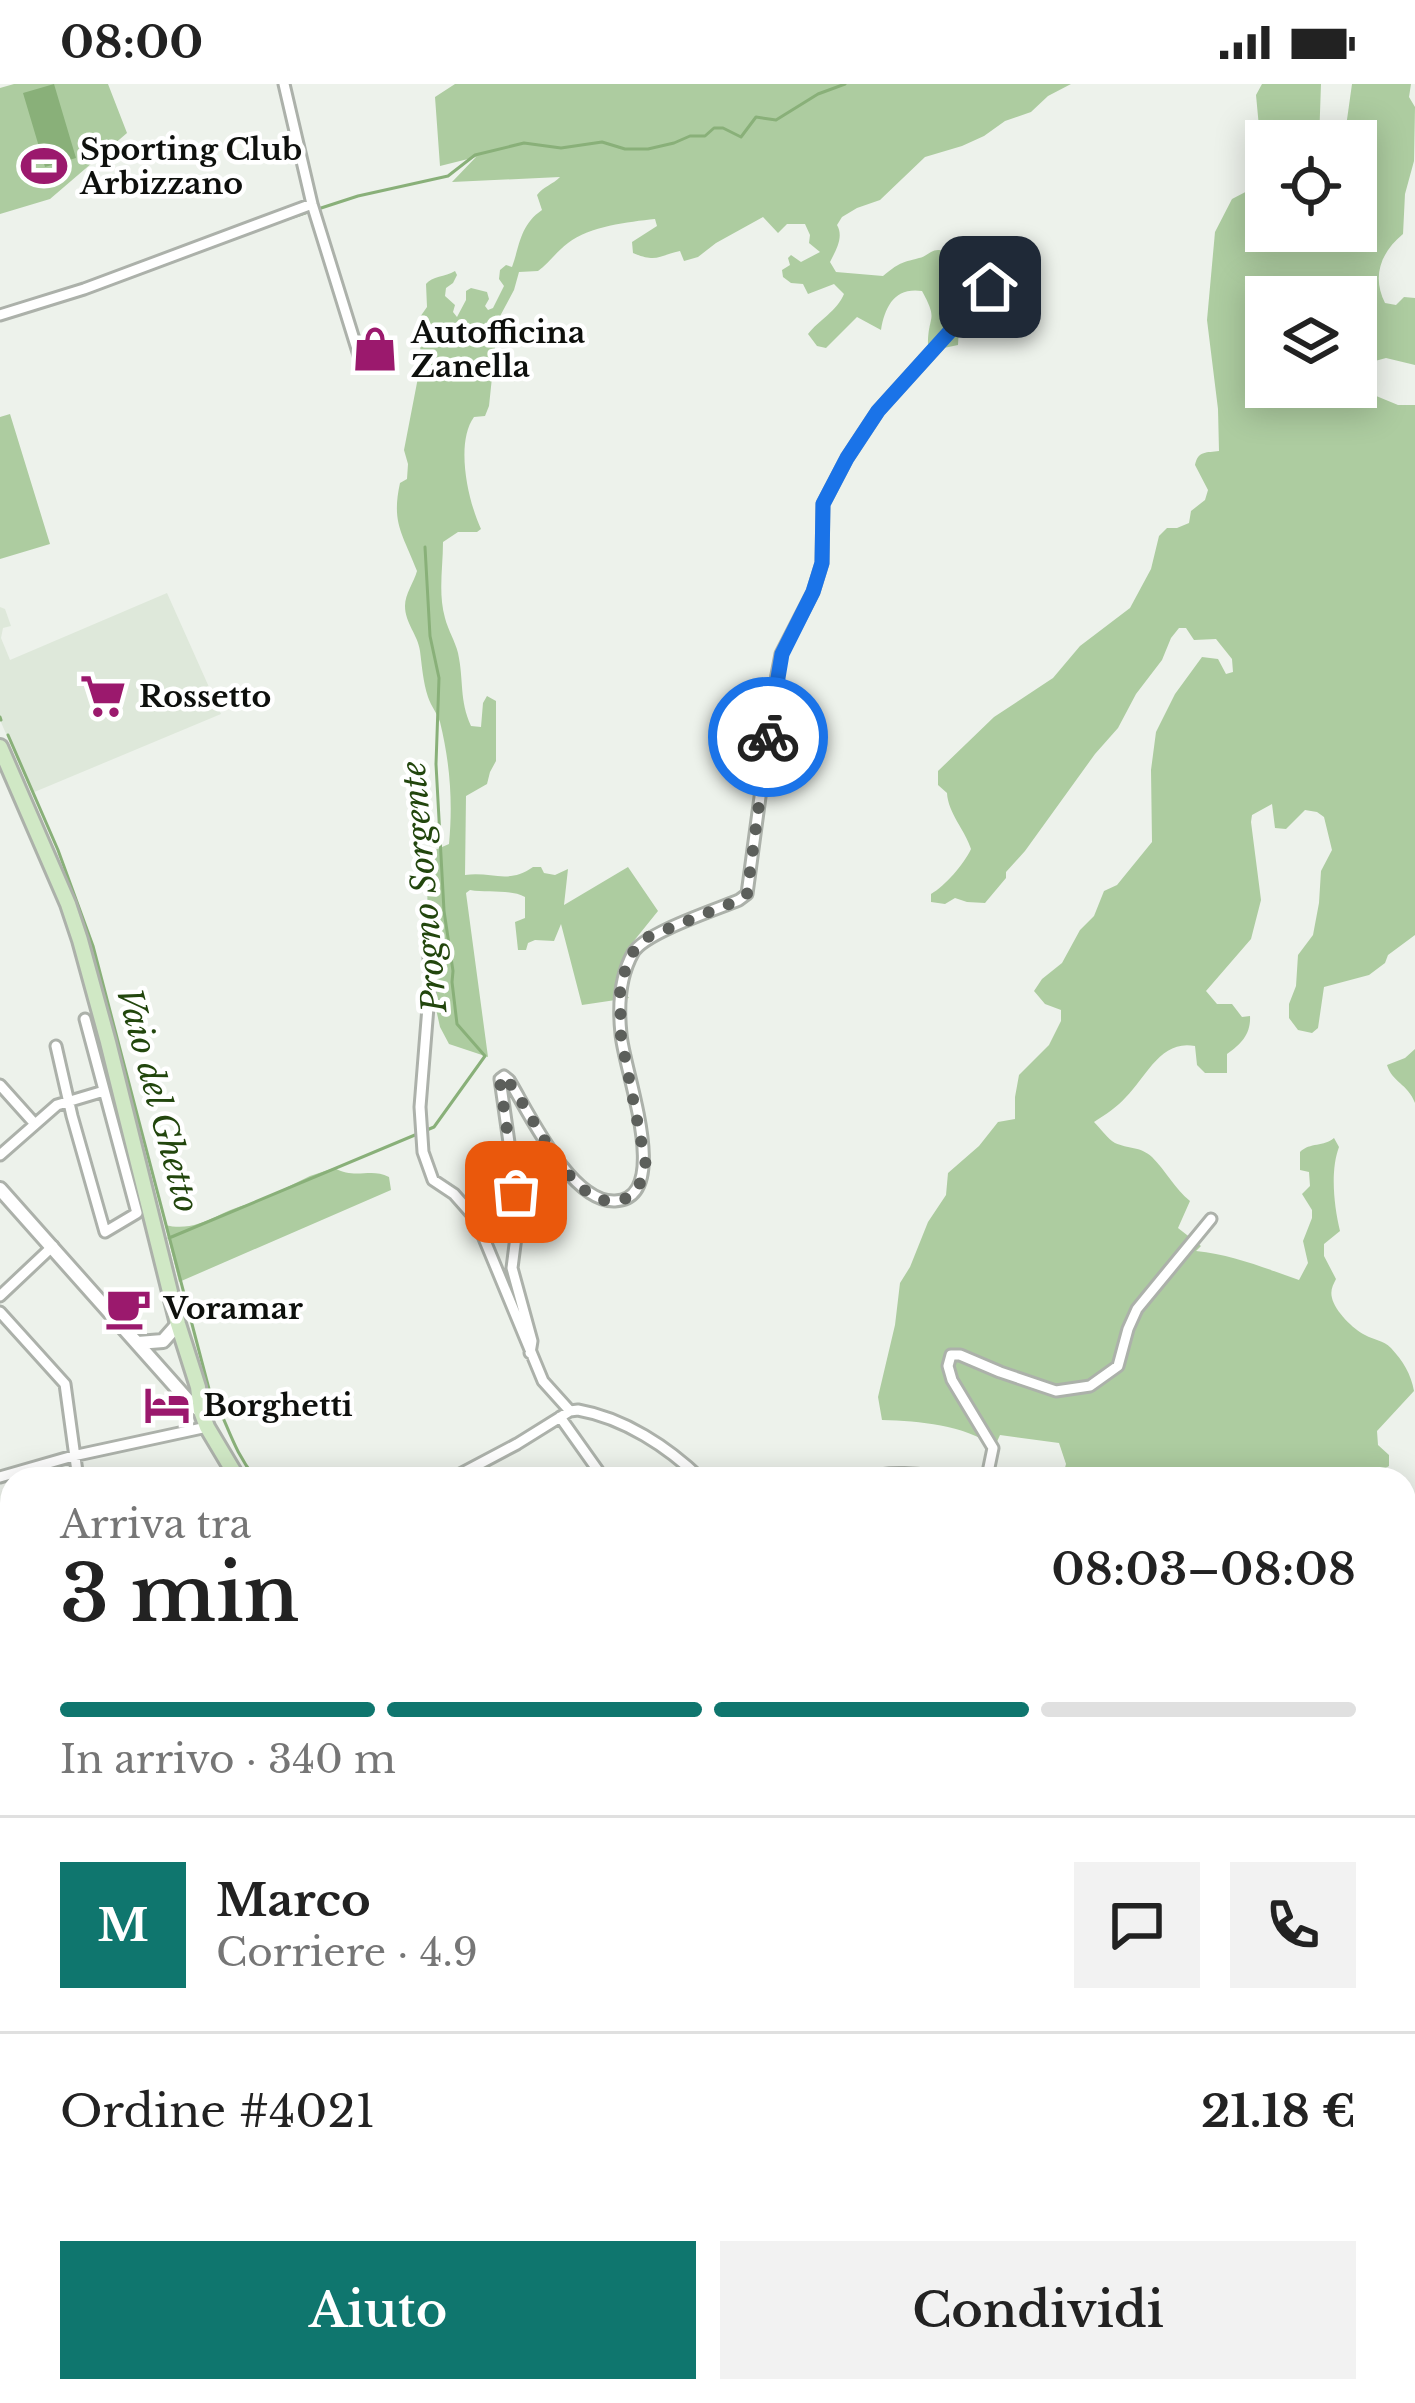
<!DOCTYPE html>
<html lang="it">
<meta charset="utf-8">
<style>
:root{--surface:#fff;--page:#f2f2f2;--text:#222;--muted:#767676;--line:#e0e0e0;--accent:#0f766e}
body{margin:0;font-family:"Libre Baskerville",serif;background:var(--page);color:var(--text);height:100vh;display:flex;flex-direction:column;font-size:45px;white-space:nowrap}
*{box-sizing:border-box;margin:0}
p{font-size:39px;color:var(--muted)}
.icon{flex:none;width:66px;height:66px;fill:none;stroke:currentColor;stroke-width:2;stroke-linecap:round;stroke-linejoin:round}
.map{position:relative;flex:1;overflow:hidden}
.details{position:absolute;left:0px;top:1383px;width:1416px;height:936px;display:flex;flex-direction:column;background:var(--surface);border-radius:36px 36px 0 0;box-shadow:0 6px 30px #0003}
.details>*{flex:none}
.controls{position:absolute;left:1245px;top:36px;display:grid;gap:24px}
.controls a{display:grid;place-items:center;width:132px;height:132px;border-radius:0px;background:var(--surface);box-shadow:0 6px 30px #0003;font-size:60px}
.pin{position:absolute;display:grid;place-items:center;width:102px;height:102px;color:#fff;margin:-51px;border-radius:24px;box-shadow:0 6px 18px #0006}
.courier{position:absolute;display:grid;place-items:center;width:120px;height:120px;margin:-60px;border:9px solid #1a73e8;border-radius:50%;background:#fff;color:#222;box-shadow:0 3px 15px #0007}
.headline em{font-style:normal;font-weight:600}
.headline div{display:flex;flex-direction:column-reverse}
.headline{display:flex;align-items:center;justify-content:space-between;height:204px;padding:0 60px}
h1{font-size:78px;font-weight:600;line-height:90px}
.bar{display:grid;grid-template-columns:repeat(4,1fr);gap:18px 12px;align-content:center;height:144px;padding:0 60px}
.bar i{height:15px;border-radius:9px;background:var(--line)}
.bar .selected{background:var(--accent)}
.bar p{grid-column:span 4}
.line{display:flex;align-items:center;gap:30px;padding:0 60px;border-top:3px solid var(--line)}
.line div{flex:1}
.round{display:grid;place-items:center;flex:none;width:126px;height:126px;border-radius:0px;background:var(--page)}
.cta{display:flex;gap:24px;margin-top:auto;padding:24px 60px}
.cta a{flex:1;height:138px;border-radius:0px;background:var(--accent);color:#fff;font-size:48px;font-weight:600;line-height:138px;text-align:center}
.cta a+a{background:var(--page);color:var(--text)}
.status{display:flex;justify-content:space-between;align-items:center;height:84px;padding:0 60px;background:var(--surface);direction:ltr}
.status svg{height:33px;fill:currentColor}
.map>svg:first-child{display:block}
.built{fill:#dee8da}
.green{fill:#adcca0;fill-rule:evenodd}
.water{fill:#89b079}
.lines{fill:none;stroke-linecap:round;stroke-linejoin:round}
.stream{stroke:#89b079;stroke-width:3}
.minor-casing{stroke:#acb1aa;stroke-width:15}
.tertiary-casing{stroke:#acb1aa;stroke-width:18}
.secondary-casing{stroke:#acb1aa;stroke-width:20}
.primary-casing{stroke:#46792c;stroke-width:21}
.minor{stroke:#fff;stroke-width:9}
.tertiary{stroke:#fff;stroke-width:12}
.secondary{stroke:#d0e8c5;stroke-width:14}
.primary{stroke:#a2d08b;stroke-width:15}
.done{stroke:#5c5f5b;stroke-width:12;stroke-dasharray:0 21.6}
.route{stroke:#1a73e8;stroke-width:15}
.labels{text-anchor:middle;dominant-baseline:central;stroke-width:9;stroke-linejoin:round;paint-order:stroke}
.poi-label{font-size:30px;font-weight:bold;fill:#0e100d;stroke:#fff;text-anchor:start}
.water-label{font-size:33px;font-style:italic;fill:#22460d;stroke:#fff}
</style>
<div class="status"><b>08:00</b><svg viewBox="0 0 49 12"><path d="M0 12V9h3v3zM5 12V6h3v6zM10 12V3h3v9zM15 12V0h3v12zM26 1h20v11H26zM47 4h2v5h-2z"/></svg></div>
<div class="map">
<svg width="1415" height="2319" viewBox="0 0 1415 2319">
<rect width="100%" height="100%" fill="#edf2eb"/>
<path class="built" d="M167,509L221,630L32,709L0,636V523L5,525L11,542L3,544L1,554L10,576Z"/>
<path class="green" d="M14,0H108L127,49L50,115L0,130V4Z
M455,0H1071L1048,12L1031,28L1005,37L984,52L962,62L925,73L880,116L857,124L842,133L837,141C844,153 836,166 830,178L836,188L883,192C899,179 900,179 919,174C926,173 931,166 938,166C953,165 969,188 972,200L960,225L958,261L939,265L928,260C928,230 939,238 922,207C895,203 885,222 881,246L857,233L826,264L817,262L808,250C819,236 837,227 844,210L834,200L808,210L803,200L791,199L783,193L782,186L790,181L788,174L791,171L801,178L820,168L809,159L810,151L805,140H787L778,149L763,133L716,159L698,173L684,177L680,167C658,172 657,179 633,169L632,158L657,142L655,135C628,138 590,142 568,159C557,167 549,179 538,187L519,188L514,206L498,236L489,322L485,332L474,333C455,359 468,417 481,445L477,448H458L443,458C443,484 438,509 445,534C448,546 455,557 458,569C464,597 459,615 471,642L481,643L483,619L487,612L496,617V677L490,688L487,700L466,712L465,791C492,787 507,801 533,783H541L544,789L555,791L568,785L564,821L628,783L658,827L633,858L638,870L631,874L622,904L629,914L582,921L561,840L554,857L535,856L528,859L526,866H518L515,838L525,834V813C511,805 487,809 470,806L466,809L488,973L449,960L440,943L432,907L433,873L427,833L428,781L435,766L449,760C453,718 450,679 440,638C437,629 431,622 428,613C423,598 422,582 420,567C418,551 405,539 405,522C405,510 414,498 417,487C403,450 391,440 400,399L407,395L408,380L404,366L421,278L419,241L420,233L427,223L426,200C432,192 445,193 455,187L457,191L453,199L446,204L445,212L455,221L453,228L457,233L466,216V207L471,204L487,208L489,215L485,222L488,226L493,224L504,202L499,195L500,186L506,181L512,183C520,161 520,141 542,126L537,111C544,102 552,101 560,93L452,98L476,73L440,82L435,13Z
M1262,0H1321L1319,57H1266V147H1356V57H1344L1352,0H1411L1409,13L1415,23L1414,77L1405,110L1403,150C1380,169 1372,193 1385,219L1396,221L1404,213L1415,214V281L1386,274L1364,280L1358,276L1369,309L1398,321H1415V851L1388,871L1385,879L1369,891L1324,903L1318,944L1312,949L1298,946L1289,934V920L1296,902L1298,871L1313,851L1319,819L1321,787L1332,766L1324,733L1317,728L1305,726L1286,745L1275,744L1272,720L1252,731L1251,738L1261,816L1251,855L1206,907L1217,920H1232L1242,933L1250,932C1251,950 1241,960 1227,970V989H1205L1197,981L1195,962C1161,955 1146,993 1126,1013C1117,1023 1105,1031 1094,1038C1100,1044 1108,1055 1115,1059C1128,1065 1140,1062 1152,1073C1166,1087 1175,1105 1190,1117L1178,1144L1201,1162L1196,1167C1233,1171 1265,1184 1299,1196L1308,1179L1303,1157L1312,1134V1126L1302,1110L1310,1102L1309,1088L1300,1086V1068C1310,1058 1324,1063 1334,1054L1339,1063C1330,1087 1334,1122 1340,1147L1324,1160V1172L1336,1195C1333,1201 1330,1206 1332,1214C1335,1227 1353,1245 1365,1251C1374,1256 1383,1256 1391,1264C1403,1277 1411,1290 1414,1307L1377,1347L1378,1361L1389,1371V1382L1376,1390L1377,1395H1062L1066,1380L1059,1359L1000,1351L995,1362C962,1341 921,1337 882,1336L878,1313L895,1241L900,1199L910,1183L928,1138L946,1111L948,1089L979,1062L998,1038L1015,1035V1013L1019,991L1049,961L1061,937V926L1045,920L1034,907L1042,895L1062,879L1080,846L1094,832L1104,807L1117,801L1152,758L1151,686L1156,648L1175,610L1202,573L1218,575L1226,590L1233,588L1232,575L1216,555L1194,556L1186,544H1179L1171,554L1162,576L1136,610L1118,644L1095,670L1025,767L1006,788V794L985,819L967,818L955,814L945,820L931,818V810C945,802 964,780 971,765C965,746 948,729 947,709L938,701V687L994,633L1053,594L1080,562L1130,524L1151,485L1159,452L1167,444H1177L1189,439L1191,427L1205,416L1208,406L1195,381C1198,366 1207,369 1219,367L1218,325L1207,236L1215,148L1232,115L1255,103L1254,63L1259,43L1256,11ZM1266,213H1356V303H1266Z
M10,330L50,460L0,475V333Z
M1415,965V1019C1408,1000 1392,998 1387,981L1405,974Z
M334,1084C357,1096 370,1083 389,1093L391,1106L179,1198L165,1141C201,1150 222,1123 255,1119L310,1092Z
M1415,1544V1711L1404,1721V1548Z"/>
<path class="water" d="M54,0L76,74L45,83L23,9Z
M0,1967L12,1968V2102L0,2100Z
M675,2307H862L866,2319H679Z"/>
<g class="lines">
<path class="stream" d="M318,125L358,112L448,92L475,71L524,59L561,64L602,58L625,65H648L674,59L690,52H705L714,44H723L741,53L756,33L776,36L818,10L845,0
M266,142L308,128
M0,226L92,197
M0,633L1,636
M8,651L58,766L93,862L209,1305C228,1338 231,1364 256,1395
M169,1154L434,1043L485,972L457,940L452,898L453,887L444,827L436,680L439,594L430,552L425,463
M1404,1545L1415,1539"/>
<g class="minor-casing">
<path id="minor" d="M284,0L312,120L362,281
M0,231L84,205L312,120
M428,851L430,898L420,1023L423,1068L433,1096L454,1110L476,1135L543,1297L570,1327
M56,962L72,1032L105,1148L137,1129L85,935
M0,1001L35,1040
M0,1071L57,1021L104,1007
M0,1212L53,1162
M0,1228L65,1300L78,1395
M530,1269L532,1257L512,1184L517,1145L516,1108L500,995L504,992L509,996C529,1029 571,1119 615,1117C674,1114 623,984 621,950C618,922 619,894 633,869C644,849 715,826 739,816L747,810L775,601L781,570L813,508L822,479L823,420L847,374L878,327L990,203
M560,1333L604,1395
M0,1393L73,1372L207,1343
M451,1395L517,1360L570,1327L578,1326C624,1334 668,1363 701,1395
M864,1395C891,1385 925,1391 954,1395
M983,1395L987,1393L993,1364L952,1296L948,1282L951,1271H960L1000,1288L1056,1307L1090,1302L1118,1282L1128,1245L1137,1225L1211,1135
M0,1483L12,1490
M0,1740L12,1747
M0,1842L12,1844
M0,1935H12
M1404,1997L1415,1995
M0,2124L12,2126
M920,2307L928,2319
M985,2307L992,2319
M292,2319L293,2307"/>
</g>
<g class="tertiary-casing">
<path id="tertiary" d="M0,1105L192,1321L201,1327
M138,1259L163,1257L178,1240"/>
</g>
<g class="secondary-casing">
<path id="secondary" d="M0,663L68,820L80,856L108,958L178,1240L198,1303L201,1327L207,1343L238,1395
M1036,2307L1039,2319"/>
</g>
<g class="primary-casing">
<path id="primary" d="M0,1599L12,1605
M890,2307L893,2319"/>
</g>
<use href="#minor" class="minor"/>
<use href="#tertiary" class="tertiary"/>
<use href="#secondary" class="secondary"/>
<use href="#primary" class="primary"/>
</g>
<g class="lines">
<path class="done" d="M516,1108L500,998L504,992C531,1023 569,1124 617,1117C636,1114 641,1099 646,1082L621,953L620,902L626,884L634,866L648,853L739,816L747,810L768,653"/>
<path class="route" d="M768,653L782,570L813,508L822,479L823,420L847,374L878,327L990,203"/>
</g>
<defs>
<g id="stadium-bare" transform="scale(3.6)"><path d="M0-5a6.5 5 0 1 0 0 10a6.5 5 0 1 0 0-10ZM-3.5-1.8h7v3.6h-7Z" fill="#9b196d" stroke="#fff" stroke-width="2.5" paint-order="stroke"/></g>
<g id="shop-bare" transform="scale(3.6)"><path d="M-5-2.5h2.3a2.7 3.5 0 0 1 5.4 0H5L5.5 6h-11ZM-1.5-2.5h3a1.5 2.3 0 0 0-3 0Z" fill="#9b196d" stroke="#fff" stroke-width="2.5" paint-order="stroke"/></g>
<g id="supermarket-bare" transform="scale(3.6)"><path d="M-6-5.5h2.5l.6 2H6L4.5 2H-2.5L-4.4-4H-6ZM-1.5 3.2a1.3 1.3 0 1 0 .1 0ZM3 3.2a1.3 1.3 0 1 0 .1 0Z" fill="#9b196d" stroke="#fff" stroke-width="2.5" paint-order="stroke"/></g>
<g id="cafe-bare" transform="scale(3.6)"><path d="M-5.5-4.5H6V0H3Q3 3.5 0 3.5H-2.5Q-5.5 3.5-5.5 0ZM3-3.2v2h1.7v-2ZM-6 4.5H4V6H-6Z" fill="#9b196d" stroke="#fff" stroke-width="2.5" paint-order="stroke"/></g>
<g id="hotel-bare" transform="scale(3.6)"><path d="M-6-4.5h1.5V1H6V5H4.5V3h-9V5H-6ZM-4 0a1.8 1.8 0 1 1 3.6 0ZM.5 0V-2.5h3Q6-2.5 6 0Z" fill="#9b196d" stroke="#fff" stroke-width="2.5" paint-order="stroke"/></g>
</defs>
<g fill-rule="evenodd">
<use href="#stadium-bare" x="44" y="82"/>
<use href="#shop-bare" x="375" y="265"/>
<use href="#supermarket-bare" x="103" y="612"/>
<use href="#cafe-bare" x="128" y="1224"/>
<use href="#hotel-bare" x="167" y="1321"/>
</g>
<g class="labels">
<g class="poi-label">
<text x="80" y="65">Sporting Club<tspan x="80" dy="34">Arbizzano</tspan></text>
<text x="411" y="248">Autofficina<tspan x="411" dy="34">Zanella</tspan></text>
<text x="139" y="612">Rossetto</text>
<text x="164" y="1224">Voramar</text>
<text x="203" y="1321">Borghetti</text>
</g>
<g class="water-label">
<text transform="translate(424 803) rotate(-95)">Progno Sorgente</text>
<text transform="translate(158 1016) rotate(75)">Vaio del Ghetto</text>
</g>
</g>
</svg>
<div class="controls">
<a><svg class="icon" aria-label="locate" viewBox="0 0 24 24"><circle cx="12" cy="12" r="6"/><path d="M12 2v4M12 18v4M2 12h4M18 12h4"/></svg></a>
<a><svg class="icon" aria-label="layers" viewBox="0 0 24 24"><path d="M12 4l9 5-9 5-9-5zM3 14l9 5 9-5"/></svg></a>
</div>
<div class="pin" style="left:516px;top:1108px;background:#ea580c"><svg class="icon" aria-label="bag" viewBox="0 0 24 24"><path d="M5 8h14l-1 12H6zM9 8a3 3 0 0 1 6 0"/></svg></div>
<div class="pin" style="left:990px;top:203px;background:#1f2937"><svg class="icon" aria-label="home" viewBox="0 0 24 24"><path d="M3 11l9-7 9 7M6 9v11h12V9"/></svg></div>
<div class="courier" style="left:768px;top:653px"><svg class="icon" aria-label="bike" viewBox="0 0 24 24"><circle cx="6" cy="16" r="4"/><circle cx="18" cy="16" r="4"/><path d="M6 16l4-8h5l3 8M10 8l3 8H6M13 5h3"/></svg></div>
<section class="details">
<div class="headline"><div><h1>3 min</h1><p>Arriva tra</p></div><em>08:03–08:08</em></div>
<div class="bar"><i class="selected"></i><i class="selected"></i><i class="selected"></i><i></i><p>In arrivo · 340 m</p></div>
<div class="line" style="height:216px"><b class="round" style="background:var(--accent);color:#fff">M</b><div><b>Marco</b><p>Corriere · 4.9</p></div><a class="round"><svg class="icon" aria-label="chat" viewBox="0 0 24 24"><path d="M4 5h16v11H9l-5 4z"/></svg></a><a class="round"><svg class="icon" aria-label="phone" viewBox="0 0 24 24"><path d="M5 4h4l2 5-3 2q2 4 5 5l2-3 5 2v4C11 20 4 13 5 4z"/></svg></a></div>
<div class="line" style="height:156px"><div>Ordine #4021</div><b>21.18 €</b></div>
<div class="cta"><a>Aiuto</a><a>Condividi</a></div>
</section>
</div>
